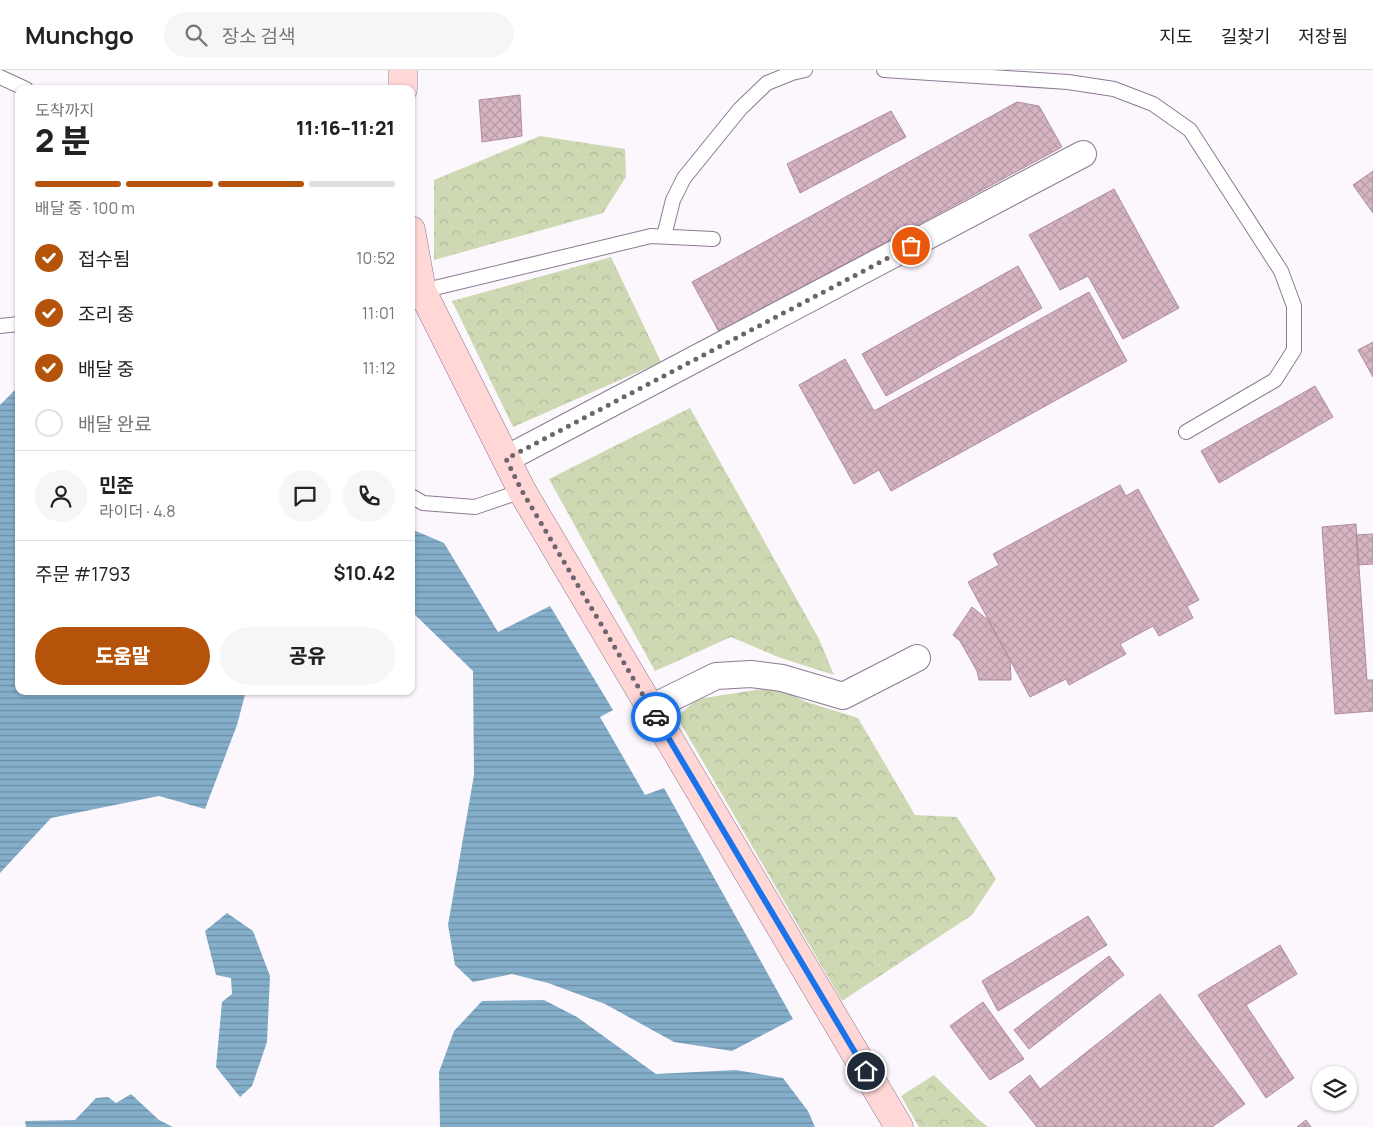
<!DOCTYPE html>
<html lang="ko">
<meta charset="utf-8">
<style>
:root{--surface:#fff;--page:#f6f6f6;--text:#222;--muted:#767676;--line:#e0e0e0;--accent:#b45309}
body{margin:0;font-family:Manrope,"Noto Sans KR",sans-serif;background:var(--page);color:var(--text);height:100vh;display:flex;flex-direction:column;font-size:19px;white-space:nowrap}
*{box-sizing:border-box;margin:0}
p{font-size:16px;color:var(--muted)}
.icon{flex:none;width:28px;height:28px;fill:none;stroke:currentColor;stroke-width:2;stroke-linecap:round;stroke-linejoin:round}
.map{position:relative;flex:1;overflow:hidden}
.drawer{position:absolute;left:15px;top:15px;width:400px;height:610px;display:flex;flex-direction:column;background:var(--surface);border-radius:10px;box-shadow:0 1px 4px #0004}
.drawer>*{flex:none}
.tools{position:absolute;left:1312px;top:996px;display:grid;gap:10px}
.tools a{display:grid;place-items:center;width:45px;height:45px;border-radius:50%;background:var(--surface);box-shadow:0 1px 4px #0004;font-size:25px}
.pin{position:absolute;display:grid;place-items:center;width:42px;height:42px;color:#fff;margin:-21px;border:2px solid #fff;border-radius:50%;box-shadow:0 1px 5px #0007}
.courier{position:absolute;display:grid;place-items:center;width:50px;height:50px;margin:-25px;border:4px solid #1a73e8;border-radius:50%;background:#fff;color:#222;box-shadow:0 1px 6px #0007}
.overview em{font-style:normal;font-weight:800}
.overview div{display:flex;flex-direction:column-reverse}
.overview{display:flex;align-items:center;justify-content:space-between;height:85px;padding:0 20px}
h1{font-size:32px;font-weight:800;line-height:38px}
.bar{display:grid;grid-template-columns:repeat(4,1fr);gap:8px 5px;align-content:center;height:60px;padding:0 20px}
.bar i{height:6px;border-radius:4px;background:var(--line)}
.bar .selected{background:var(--accent)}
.bar p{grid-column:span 4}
.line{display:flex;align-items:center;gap:12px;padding:0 20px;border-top:1px solid var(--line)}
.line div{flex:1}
.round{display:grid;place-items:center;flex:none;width:52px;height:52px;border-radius:26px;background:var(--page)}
ol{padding:0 20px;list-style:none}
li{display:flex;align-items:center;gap:15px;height:55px}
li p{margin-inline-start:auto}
li .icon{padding:5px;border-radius:50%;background:var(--accent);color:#fff;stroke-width:4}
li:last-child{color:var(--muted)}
li i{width:28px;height:28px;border:2px solid var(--line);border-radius:50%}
.cta{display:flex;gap:10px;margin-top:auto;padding:10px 20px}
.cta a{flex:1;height:58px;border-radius:30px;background:var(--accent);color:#fff;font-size:20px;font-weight:800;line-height:58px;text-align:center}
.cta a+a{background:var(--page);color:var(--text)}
header{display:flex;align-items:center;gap:30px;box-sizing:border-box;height:70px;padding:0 25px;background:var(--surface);border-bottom:1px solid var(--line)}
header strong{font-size:24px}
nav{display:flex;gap:28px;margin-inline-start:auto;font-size:18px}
.search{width:350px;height:45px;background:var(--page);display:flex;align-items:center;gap:12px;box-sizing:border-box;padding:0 18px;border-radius:28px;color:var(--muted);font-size:19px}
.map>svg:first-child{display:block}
.forest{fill:url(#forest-crowns)}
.water{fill:url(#water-rules)}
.building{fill:url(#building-cross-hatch);stroke:#af8e9c}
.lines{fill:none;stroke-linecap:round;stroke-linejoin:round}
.lane-casing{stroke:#8c7a94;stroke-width:16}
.street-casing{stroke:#8c7a94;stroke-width:28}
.secondary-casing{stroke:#8c7a94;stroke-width:29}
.lane{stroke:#fff;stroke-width:14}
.street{stroke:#fff;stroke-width:26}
.secondary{stroke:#fed7d6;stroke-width:28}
.done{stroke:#6c656e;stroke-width:5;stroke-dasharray:0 9}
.route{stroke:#1a73e8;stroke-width:6}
</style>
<header>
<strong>Munchgo</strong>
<div class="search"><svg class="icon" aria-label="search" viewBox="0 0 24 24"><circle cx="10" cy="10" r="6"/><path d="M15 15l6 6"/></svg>장소 검색</div>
<nav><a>지도</a><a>길찾기</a><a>저장됨</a></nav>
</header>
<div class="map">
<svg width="1373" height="1057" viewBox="0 0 1373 1057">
<defs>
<pattern id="forest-crowns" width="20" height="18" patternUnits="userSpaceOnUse" patternTransform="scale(1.25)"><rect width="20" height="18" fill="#ced9b3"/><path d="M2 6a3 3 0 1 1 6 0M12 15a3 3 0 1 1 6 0" fill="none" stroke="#b0ba9a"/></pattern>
<pattern id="water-rules" width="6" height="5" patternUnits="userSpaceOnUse" patternTransform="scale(1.25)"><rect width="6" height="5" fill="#84aeca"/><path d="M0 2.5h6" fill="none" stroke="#6b8da4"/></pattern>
<pattern id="building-cross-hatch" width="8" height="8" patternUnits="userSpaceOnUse" patternTransform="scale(1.25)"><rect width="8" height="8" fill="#d6b4c2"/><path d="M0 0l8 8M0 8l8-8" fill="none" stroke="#b79aa6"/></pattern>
</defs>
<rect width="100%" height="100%" fill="#fcf7fd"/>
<path class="forest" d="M540,66L625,79L626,107L603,143L434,190V110Z
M611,187L661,292L513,357L452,231Z
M690,338L819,569L834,605L778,587L731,567L655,601L549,409Z
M775,617L807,632L858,648L915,745L957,747L996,809L972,845L842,931L677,647L697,629Z
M934,1005L978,1049L988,1057H919L901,1026Z"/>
<path class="water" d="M19,316V621H246L237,655L205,739L159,726L51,748L0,803V335Z
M411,459L444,473L498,562L550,536L613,640L600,647L645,725L664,718L793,949L732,981L674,972L605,934L548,913L512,904L473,912L455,895L448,855L474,705L473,601L411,541Z
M227,843L253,861L270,906L267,972L252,1016L240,1027L216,997L222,932L232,924L231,908L216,905L205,861Z
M544,930L577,947L656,1004L736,1000L783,1008L808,1041L815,1057H440L439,1002L454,961L482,931Z
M131,1024L159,1050L173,1057H26L25,1051L75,1050L96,1028L108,1027L116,1033Z"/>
<path class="building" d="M520,25L522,66L482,72L479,30Z
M1017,32L1039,36L1062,77L719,262L692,212Z
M891,41L906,67L800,123L787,94Z
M1373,101V143L1353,115Z
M1114,119L1179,238L1123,269L1088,206L1060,220L1029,165Z
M1018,196L1042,238L886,326L862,284Z
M1089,222L1127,291L891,421L879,400L854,414L799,315L845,289L874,341Z
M1373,272V307L1358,280Z
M1315,316L1333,347L1219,413L1201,381Z
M1120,415L1126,426L1138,419L1199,530L1187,536L1193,548L1159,566L1153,556L1120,574L1126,584L1069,615L1066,609L1030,627L968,512L999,495L993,484Z
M1356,454L1367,610H1373V641L1335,644L1322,457Z
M1373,464V494L1358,495L1356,465Z
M972,537L988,550L1010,590L1011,610H979L977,601L960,571L953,565Z
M1088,846L1107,875L998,941L982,911Z
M1280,875L1297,904L1246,935L1294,1008L1266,1028L1198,925Z
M1109,886L1124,905L1029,979L1014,960Z
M1160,924L1245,1034L1212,1057H1037L1009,1022L1030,1005L1040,1019Z
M983,932L1024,989L990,1010L950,956Z
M1306,1050L1311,1057H1297Z"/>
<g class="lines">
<g class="lane-casing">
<path id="lane" d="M884,0L1068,12L1114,19L1153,34L1190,60L1281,201L1294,236V280L1275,310L1186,362
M0,7L26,19
M664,166L673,130L684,108L740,39L767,13L792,3L805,0
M422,221L651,166L713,169
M0,256L19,254
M411,426L423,433L475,437L522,421"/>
</g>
<g class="street-casing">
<path id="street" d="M506,389L1083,84
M651,638L716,606L751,604L782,608L843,626L917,588"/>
</g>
<g class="secondary-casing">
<path id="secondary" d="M403,19V0
M411,160L422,221L522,421L899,1057"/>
</g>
<use href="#lane" class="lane"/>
<use href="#street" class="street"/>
<use href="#secondary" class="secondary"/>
</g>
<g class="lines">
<path class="done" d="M656,647L522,421L506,389L911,176"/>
<path class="route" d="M656,647L866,1001"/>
</g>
</svg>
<div class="tools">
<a><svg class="icon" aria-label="layers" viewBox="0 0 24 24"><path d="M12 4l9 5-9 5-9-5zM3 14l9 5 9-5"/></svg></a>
</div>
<div class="pin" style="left:911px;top:176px;background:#ea580c"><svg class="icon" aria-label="bag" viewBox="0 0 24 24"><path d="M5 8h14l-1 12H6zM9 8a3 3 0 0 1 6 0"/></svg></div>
<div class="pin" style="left:866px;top:1001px;background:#1f2937"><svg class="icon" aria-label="home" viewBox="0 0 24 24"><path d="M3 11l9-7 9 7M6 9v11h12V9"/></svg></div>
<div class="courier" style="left:656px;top:647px"><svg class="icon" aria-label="car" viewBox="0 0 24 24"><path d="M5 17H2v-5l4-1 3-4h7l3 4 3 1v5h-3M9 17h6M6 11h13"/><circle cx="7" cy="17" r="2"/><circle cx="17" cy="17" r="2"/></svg></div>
<section class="drawer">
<div class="overview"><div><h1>2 분</h1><p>도착까지</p></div><em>11:16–11:21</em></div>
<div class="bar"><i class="selected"></i><i class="selected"></i><i class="selected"></i><i></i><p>배달 중 · 100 m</p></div>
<ol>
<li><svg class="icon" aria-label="check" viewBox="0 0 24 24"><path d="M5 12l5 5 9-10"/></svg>접수됨<p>10:52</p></li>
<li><svg class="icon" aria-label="check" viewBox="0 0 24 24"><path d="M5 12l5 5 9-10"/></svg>조리 중<p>11:01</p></li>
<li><svg class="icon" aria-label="check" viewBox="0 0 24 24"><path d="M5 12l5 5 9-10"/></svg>배달 중<p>11:12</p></li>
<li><i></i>배달 완료</li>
</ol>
<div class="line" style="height:90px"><a class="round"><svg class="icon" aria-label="person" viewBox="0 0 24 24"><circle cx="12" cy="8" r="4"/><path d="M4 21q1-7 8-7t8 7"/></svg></a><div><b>민준</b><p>라이더 · 4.8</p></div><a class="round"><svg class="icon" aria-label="chat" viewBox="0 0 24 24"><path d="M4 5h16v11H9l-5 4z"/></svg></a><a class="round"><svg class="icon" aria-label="phone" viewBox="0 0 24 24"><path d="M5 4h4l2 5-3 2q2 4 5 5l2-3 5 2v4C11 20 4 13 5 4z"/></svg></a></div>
<div class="line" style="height:65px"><div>주문 #1793</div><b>$10.42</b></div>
<div class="cta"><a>도움말</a><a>공유</a></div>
</section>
</div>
